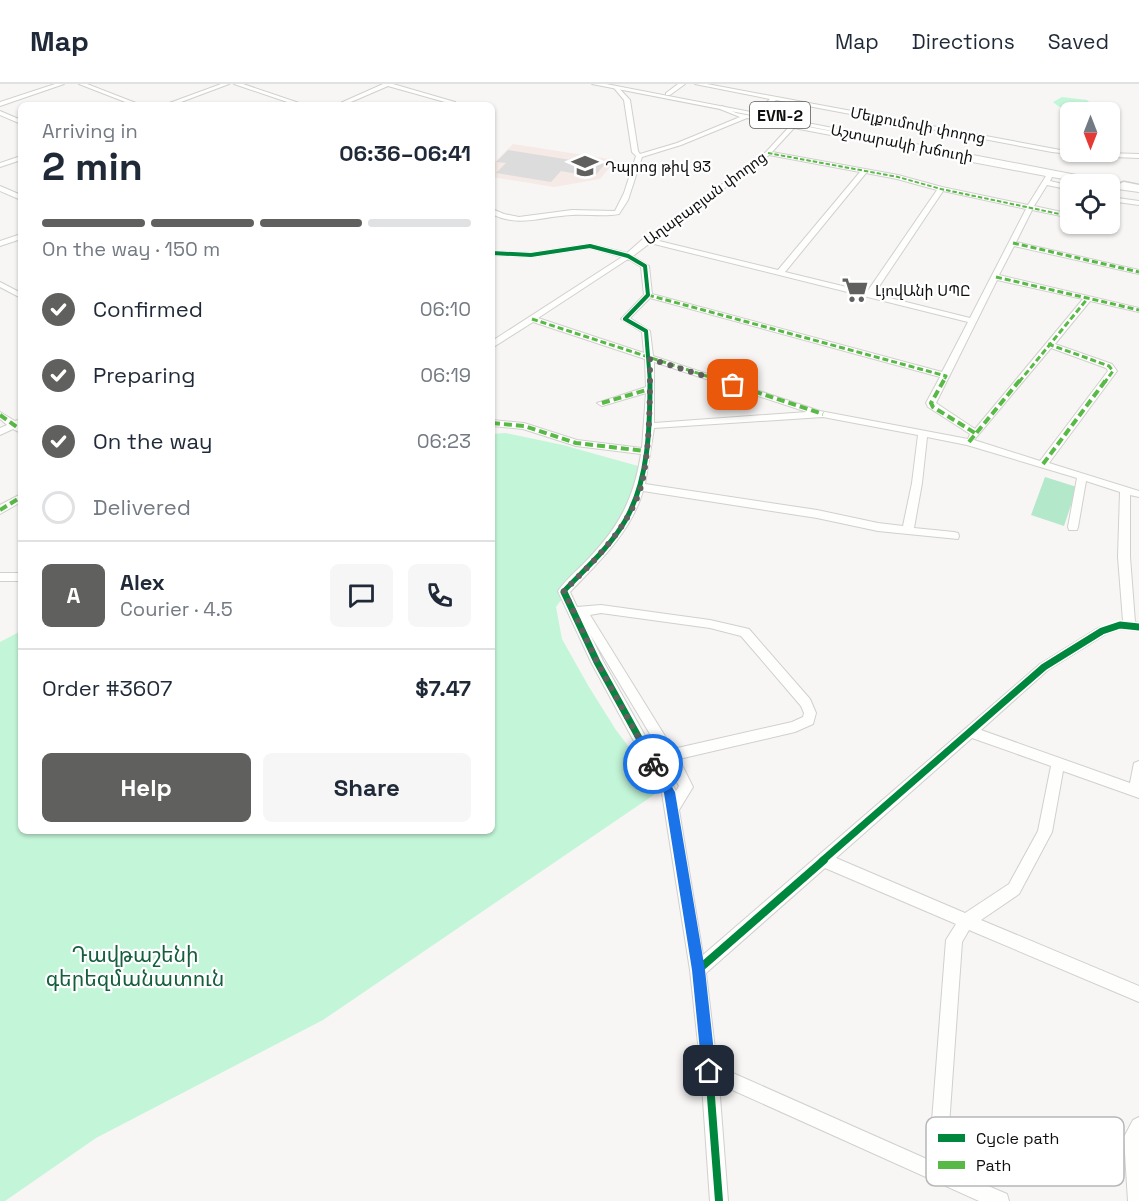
<!DOCTYPE html>
<meta charset="utf-8">
<style>
:root{--surface:#fff;--page:#f6f6f7;--text:#1f2937;--muted:#747a83;--line:#e0e1e3;--accent:#60605e}
body{margin:0;font-family:"Space Grotesk","Noto Sans Armenian",sans-serif;background:var(--page);color:var(--text);height:100vh;display:flex;flex-direction:column;font-size:22px;white-space:nowrap}
*{box-sizing:border-box;margin:0}
p{font-size:20px;color:var(--muted)}
.icon{flex:none;width:33px;height:33px;fill:none;stroke:currentColor;stroke-width:2;stroke-linecap:round;stroke-linejoin:round}
.map{position:relative;flex:1;overflow:hidden}
.side{position:absolute;left:18px;top:18px;width:477px;height:732px;display:flex;flex-direction:column;background:var(--surface);border-radius:9px;box-shadow:0 2px 4px #0004}
.side>*{flex:none}
.needle{width:39px;rotate:180deg}
.fabs{position:absolute;left:1060px;top:18px;display:grid;gap:12px}
.fabs a{display:grid;place-items:center;width:60px;height:60px;border-radius:9px;background:var(--surface);box-shadow:0 2px 4px #0004;font-size:30px}
.pin{position:absolute;display:grid;place-items:center;width:51px;height:51px;color:#fff;margin:-26px;border-radius:12px;box-shadow:0 3px 9px #0006}
.courier{position:absolute;display:grid;place-items:center;width:60px;height:60px;margin:-30px;border:4px solid #1a73e8;border-radius:50%;background:#fff;color:#222;box-shadow:0 2px 8px #0007}
.overview em{font-style:normal;font-weight:700}
.overview div{display:flex;flex-direction:column-reverse}
.overview{display:flex;align-items:center;justify-content:space-between;height:102px;padding:0 24px}
h1{font-size:39px;font-weight:700;line-height:45px}
.bar{display:grid;grid-template-columns:repeat(4,1fr);gap:9px 6px;align-content:center;height:72px;padding:0 24px}
.bar i{height:8px;border-radius:4px;background:var(--line)}
.bar .active{background:var(--accent)}
.bar p{grid-column:span 4}
.line{display:flex;align-items:center;gap:15px;padding:0 24px;border-top:2px solid var(--line)}
.line div{flex:1}
.round{display:grid;place-items:center;flex:none;width:63px;height:63px;border-radius:9px;background:var(--page)}
ol{padding:0 24px;list-style:none}
li{display:flex;align-items:center;gap:18px;height:66px}
li p{margin-inline-start:auto}
li .icon{padding:6px;border-radius:50%;background:var(--accent);color:#fff;stroke-width:4}
li:last-child{color:var(--muted)}
li i{width:33px;height:33px;border:3px solid var(--line);border-radius:50%}
.primary-button{display:flex;gap:12px;margin-top:auto;padding:12px 24px}
.primary-button a{flex:1;height:69px;border-radius:9px;background:var(--accent);color:#fff;font-size:24px;font-weight:700;line-height:69px;text-align:center}
.primary-button a+a{background:var(--page);color:var(--text)}
header{display:flex;align-items:center;gap:36px;box-sizing:border-box;height:84px;padding:0 30px;background:var(--surface);border-bottom:2px solid var(--line)}
header strong{font-size:28px}
nav{display:flex;gap:33px;margin-inline-start:auto;font-size:21px}
.map>svg:first-child{display:block}
.education{fill:#f5eae6}
.green{fill:#c3f5d8}
.forest{fill:#b3e8cb}
.building{fill:#dddcdc}
.lines{fill:none;stroke-linecap:round;stroke-linejoin:round}
.minor-casing{stroke:#d1d0cf;stroke-width:2}
.major-casing{stroke:#d1d0cf;stroke-width:2}
.highway-casing{stroke:#d1d0cf;stroke-width:3}
.minor{fill:#fefefd;fill-rule:evenodd}
.major{fill:#fefefd;fill-rule:evenodd}
.highway{fill:#fefefd;fill-rule:evenodd}
.quiet-far2{stroke:#58b947;stroke-width:2;stroke-dasharray:4.5 2;stroke-linecap:butt}
.quiet-far1{stroke:#58b947;stroke-width:3;stroke-dasharray:6 3;stroke-linecap:butt}
.quiet{stroke:#58b947;stroke-width:4;stroke-dasharray:8 4;stroke-linecap:butt}
.cycleway-far3-casing{stroke:#fff;stroke-width:6}
.cycleway-far2-casing{stroke:#fff;stroke-width:8}
.cycleway-far1-casing{stroke:#fff;stroke-width:10}
.cycleway-casing{stroke:#fff;stroke-width:12}
.cycleway-far3{stroke:#00873e;stroke-width:4}
.cycleway-far2{stroke:#00873e;stroke-width:5}
.cycleway-far1{stroke:#00873e;stroke-width:7}
.cycleway{stroke:#00873e;stroke-width:8}
.route{fill:#1a73e8}
.done{stroke:#60605e;stroke-width:6;stroke-dasharray:0 10.8}
.labels{text-anchor:middle;dominant-baseline:central;stroke-width:4.5;stroke-linejoin:round;paint-order:stroke}
.far-street-label{font-size:15px;fill:#0f0f0e;stroke:#fff}
.far-poi-label{font-size:15px;fill:#0f0f0e;stroke:#fff;text-anchor:start}
.shield{fill:#fff;stroke:#575756;stroke-width:1.5}
.shield-label{font-size:16px;font-weight:bold;fill:#0f0f0e}
.near-park-label{font-size:21px;fill:#155e3e;stroke:#fff}
.key{fill:#fff;stroke:#b7b7b7;stroke-width:1.5}
.key-label{font-size:16px;fill:#0f0f0e}
</style>
<header>
<strong>Map</strong>
<nav><a>Map</a><a>Directions</a><a>Saved</a></nav>
</header>
<div class="map">
<svg width="1139" height="1117" viewBox="0 0 1139 1117">
<rect width="100%" height="100%" fill="#f7f6f4"/>
<path class="education" d="M513,60L616,76L600,95L554,103L492,93V81Z"/>
<path class="green" d="M1062,13L1087,16L1094,23C1082,30 1063,28 1053,18Z
M505,349L563,361L638,382L634,417L556,523L562,555L589,603L616,646L661,706L323,936L96,1054L5,1117H0V558L21,547V747H492V350Z"/>
<path class="forest" d="M1045,393L1077,403L1064,442L1031,431Z"/>
<path class="building" d="M508,66L571,76L572,75L605,80L594,93L561,87L551,98L496,89L506,79L496,78Z"/>
<g class="lines">
<g class="minor-casing">
<path id="minor" d="M55,0H64L0,22V18Z
M79,0H87L141,21H133Z
M221,0H229L173,21H164Z
M234,0H243L305,21H296Z
M383,0H393L455,18L452,20L388,2L344,21H336Z
M678,0H685L670,11H666V9Z
M695,0H707L1071,68L1139,70V74L1088,72L1052,68L776,16L768,23L771,29L768,31L762,23L770,15Z
M617,2L630,16L638,67L640,70L677,59L740,33L720,25L722,22L736,29L793,40L1103,99L1104,100H1093L1052,93L1050,97L1071,102V106L1047,101L1034,122L1071,130V134L1032,126L1016,158L1139,186V190L1014,162L999,191L1139,224V228L1090,217L1055,260L1112,280L1117,287L1049,379L1139,407V413L1130,411V473L1135,538L1139,539V547L1120,545L1106,550L1048,586L981,646L1130,699L1134,679L1139,677V714L1063,687L1052,748L1019,810L981,836L1139,902V918L969,846L962,858L946,1084L1007,1110L1009,1117H979L719,1000L728,1117H710L701,987L690,886L662,709L591,578L558,507C567,494 580,484 590,473C621,440 634,413 641,370L576,362L523,345L492,342V336L524,339L577,356L642,364L646,309L602,322L597,319L646,303L645,275L533,238L492,264V257L622,173L590,164L531,173L492,171V167L531,169L590,160L627,169L644,154H648L766,68L789,43L747,34L681,61L642,73L628,116L619,130C604,133 588,130 572,131C543,132 519,144 492,130V125L504,130L519,133L572,126L615,127L624,109L636,72L632,68L624,16L614,4ZM794,44L1046,92L1028,121L942,103L898,91L772,68ZM769,71L860,88L778,186L655,156ZM866,89L897,95L937,106L867,208L785,188ZM943,107L1026,125L970,234L874,210ZM650,159L968,238L942,288L652,210L649,182L633,172ZM628,175L641,183L644,211L621,235L642,248L644,269L538,234ZM997,196L1083,215L975,345L936,319ZM650,214L940,293L926,319L928,323L970,350L968,355L820,327L653,272L650,247L630,234ZM1051,264L1106,284L1108,287L1040,377L974,356ZM654,278L807,328L654,339ZM823,333L918,351L912,399L903,442L878,439L817,426L645,400L654,344ZM927,353L967,361L1077,394L1068,443L1069,446H1077L1078,443L1086,397L1120,408L1118,473L1123,537L1098,544L1040,580L703,871L679,726L693,703L679,675L795,648L813,640L816,629L810,615L749,545L710,536L601,521L577,523L570,508C599,478 631,448 643,407L817,434L878,447L958,455L959,452L958,449L954,448L914,444L922,399ZM601,529L710,544L741,552L801,622L804,629L803,633L792,638L673,665L590,531ZM590,550L665,675L679,702L676,707L603,577ZM972,654L1051,682L1038,747L1009,800L965,829L836,774ZM825,784L956,840L946,856L929,1076L717,982L706,889Z
M0,27L21,36V40L0,31Z
M21,72V76L0,83V79Z
M1108,100H1110L1139,104V108L1110,104V100Z
M0,102L21,111V116L0,107Z
M1110,113L1139,117V121L1110,117Z
M21,150V155L0,162V157Z
M0,198L21,209V214L0,203Z
M0,328L15,337L21,335V349L13,345L0,351V344L7,341L0,335Z
M21,410V418L0,430V421Z
M0,489H21V497H0Z
M1139,1033V1117H1128L1124,1053L1133,1036Z"/>
</g>
<g class="major-casing">
<path id="major" d="M592,0H606L1128,101L1124,104Z"/>
</g>
<g class="highway-casing">
<path id="highway" d="M1124,98L1139,101V107L1121,103V99Z"/>
</g>
<use href="#minor" class="minor"/>
<use href="#major" class="major"/>
<use href="#highway" class="highway"/>
<path class="quiet-far2" d="M768,69L898,93L941,105L1069,132"/>
<path class="quiet-far1" d="M1062,130L1071,132
M1013,159L1139,188
M996,193L1139,226
M648,211L946,292L943,298
M532,235L725,298
M1048,260L1109,282L1113,287L1105,298
M1019,298L1088,214"/>
<path class="quiet" d="M720,296L823,330
M944,296L931,319L933,323L975,349
M602,319L650,305
M0,331L21,346
M492,339L524,342L576,359L645,367
M969,358L1020,296
M1043,380L1106,296
M0,426L21,413"/>
<g class="cycleway-far3-casing">
<path id="cycleway-far3" d="M492,169L531,171L590,162L628,172L645,182L648,211L625,235L646,247L650,298"/>
</g>
<g class="cycleway-far2-casing">
<path id="cycleway-far2" d="M565,509L564,507C585,485 610,463 625,437C649,396 650,343 650,296"/>
</g>
<g class="cycleway-far1-casing">
<path id="cycleway-far1" d="M564,508L597,578L669,708L680,777
M822,777L1044,583L1102,547L1120,541L1139,543"/>
</g>
<g class="cycleway-casing">
<path id="cycleway" d="M680,776L698,886L709,987L719,1117
M698,886L824,776"/>
</g>
<use href="#cycleway-far3" class="cycleway-far3"/>
<use href="#cycleway-far2" class="cycleway-far2"/>
<use href="#cycleway-far1" class="cycleway-far1"/>
<use href="#cycleway" class="cycleway"/>
</g>
<path class="route" d="M653,675L657,677L675,708L705,886L716,987L714,991L709,993L704,991L702,987L692,886L664,709L647,680Z"/>
<g class="lines">
<path class="done" d="M653,680L597,578L564,507C594,477 631,442 642,399C650,365 650,310 650,275L733,301"/>
</g>
<defs>
<g id="school-bare" transform="scale(2.07)"><path d="M0-5L7-2L0 1L-7-2ZM-4 1L0 2.5L4 1V4Q0 6-4 4Z" fill="#60605e" stroke="#fff" stroke-width="2.5" paint-order="stroke"/></g>
<g id="supermarket-bare" transform="scale(2.07)"><path d="M-6-5.5h2.5l.6 2H6L4.5 2H-2.5L-4.4-4H-6ZM-1.5 3.2a1.3 1.3 0 1 0 .1 0ZM3 3.2a1.3 1.3 0 1 0 .1 0Z" fill="#60605e" stroke="#fff" stroke-width="2.5" paint-order="stroke"/></g>
</defs>
<g fill-rule="evenodd">
<use href="#school-bare" x="585" y="82"/>
<use href="#supermarket-bare" x="855" y="206"/>
</g>
<g class="labels">
<g class="far-street-label">
<text transform="translate(918 41) rotate(11)">Մելքումովի փողոց</text>
<text transform="translate(902 59) rotate(11)">Աշտարակի խճուղի</text>
<text transform="translate(705 114) rotate(-36)">Աղաբաբյան փողոց</text>
</g>
<g class="far-poi-label">
<text x="605" y="82">Դպրոց թիվ 93</text>
<text x="875" y="206">ԼյովԱնի ՍՊԸ</text>
</g>
<rect class="shield" x="750" y="18" width="60" height="26" rx="4.5"/>
<g class="shield-label">
<text x="780" y="31">EVN-2</text>
</g>
<g class="near-park-label">
<text x="135" y="870">Դավթաշենի<tspan x="135" dy="24">գերեզմանատուն</tspan></text>
</g>
</g>
<rect x="926" y="1033" width="198" height="69" rx="9" class="key"/>
<rect x="938" y="1050" width="27" height="8" fill="#00873e"/>
<rect x="938" y="1077" width="27" height="8" fill="#58b947"/>
<g class="key-label">
<text x="976" y="1060">Cycle path</text>
<text x="976" y="1087">Path</text>
</g>
</svg>
<div class="fabs">
<a><svg class="needle" viewBox="-14 -14 28 28"><path d="M0-13l5 13h-10z" fill="#e53935"/><path d="M0 13l5-13h-10z" fill="#747a83"/></svg></a>
<a><svg class="icon" aria-label="locate" viewBox="0 0 24 24"><circle cx="12" cy="12" r="6"/><path d="M12 2v4M12 18v4M2 12h4M18 12h4"/></svg></a>
</div>
<div class="pin" style="left:733px;top:301px;background:#ea580c"><svg class="icon" aria-label="bag" viewBox="0 0 24 24"><path d="M5 8h14l-1 12H6zM9 8a3 3 0 0 1 6 0"/></svg></div>
<div class="pin" style="left:709px;top:987px;background:#1f2937"><svg class="icon" aria-label="home" viewBox="0 0 24 24"><path d="M3 11l9-7 9 7M6 9v11h12V9"/></svg></div>
<div class="courier" style="left:653px;top:680px"><svg class="icon" aria-label="bike" viewBox="0 0 24 24"><circle cx="6" cy="16" r="4"/><circle cx="18" cy="16" r="4"/><path d="M6 16l4-8h5l3 8M10 8l3 8H6M13 5h3"/></svg></div>
<section class="side">
<div class="overview"><div><h1>2 min</h1><p>Arriving in</p></div><em>06:36–06:41</em></div>
<div class="bar"><i class="active"></i><i class="active"></i><i class="active"></i><i></i><p>On the way · 150 m</p></div>
<ol>
<li><svg class="icon" aria-label="check" viewBox="0 0 24 24"><path d="M5 12l5 5 9-10"/></svg>Confirmed<p>06:10</p></li>
<li><svg class="icon" aria-label="check" viewBox="0 0 24 24"><path d="M5 12l5 5 9-10"/></svg>Preparing<p>06:19</p></li>
<li><svg class="icon" aria-label="check" viewBox="0 0 24 24"><path d="M5 12l5 5 9-10"/></svg>On the way<p>06:23</p></li>
<li><i></i>Delivered</li>
</ol>
<div class="line" style="height:108px"><b class="round" style="background:var(--accent);color:#fff">A</b><div><b>Alex</b><p>Courier · 4.5</p></div><a class="round"><svg class="icon" aria-label="chat" viewBox="0 0 24 24"><path d="M4 5h16v11H9l-5 4z"/></svg></a><a class="round"><svg class="icon" aria-label="phone" viewBox="0 0 24 24"><path d="M5 4h4l2 5-3 2q2 4 5 5l2-3 5 2v4C11 20 4 13 5 4z"/></svg></a></div>
<div class="line" style="height:78px"><div>Order #3607</div><b>$7.47</b></div>
<div class="primary-button"><a>Help</a><a>Share</a></div>
</section>
</div>
